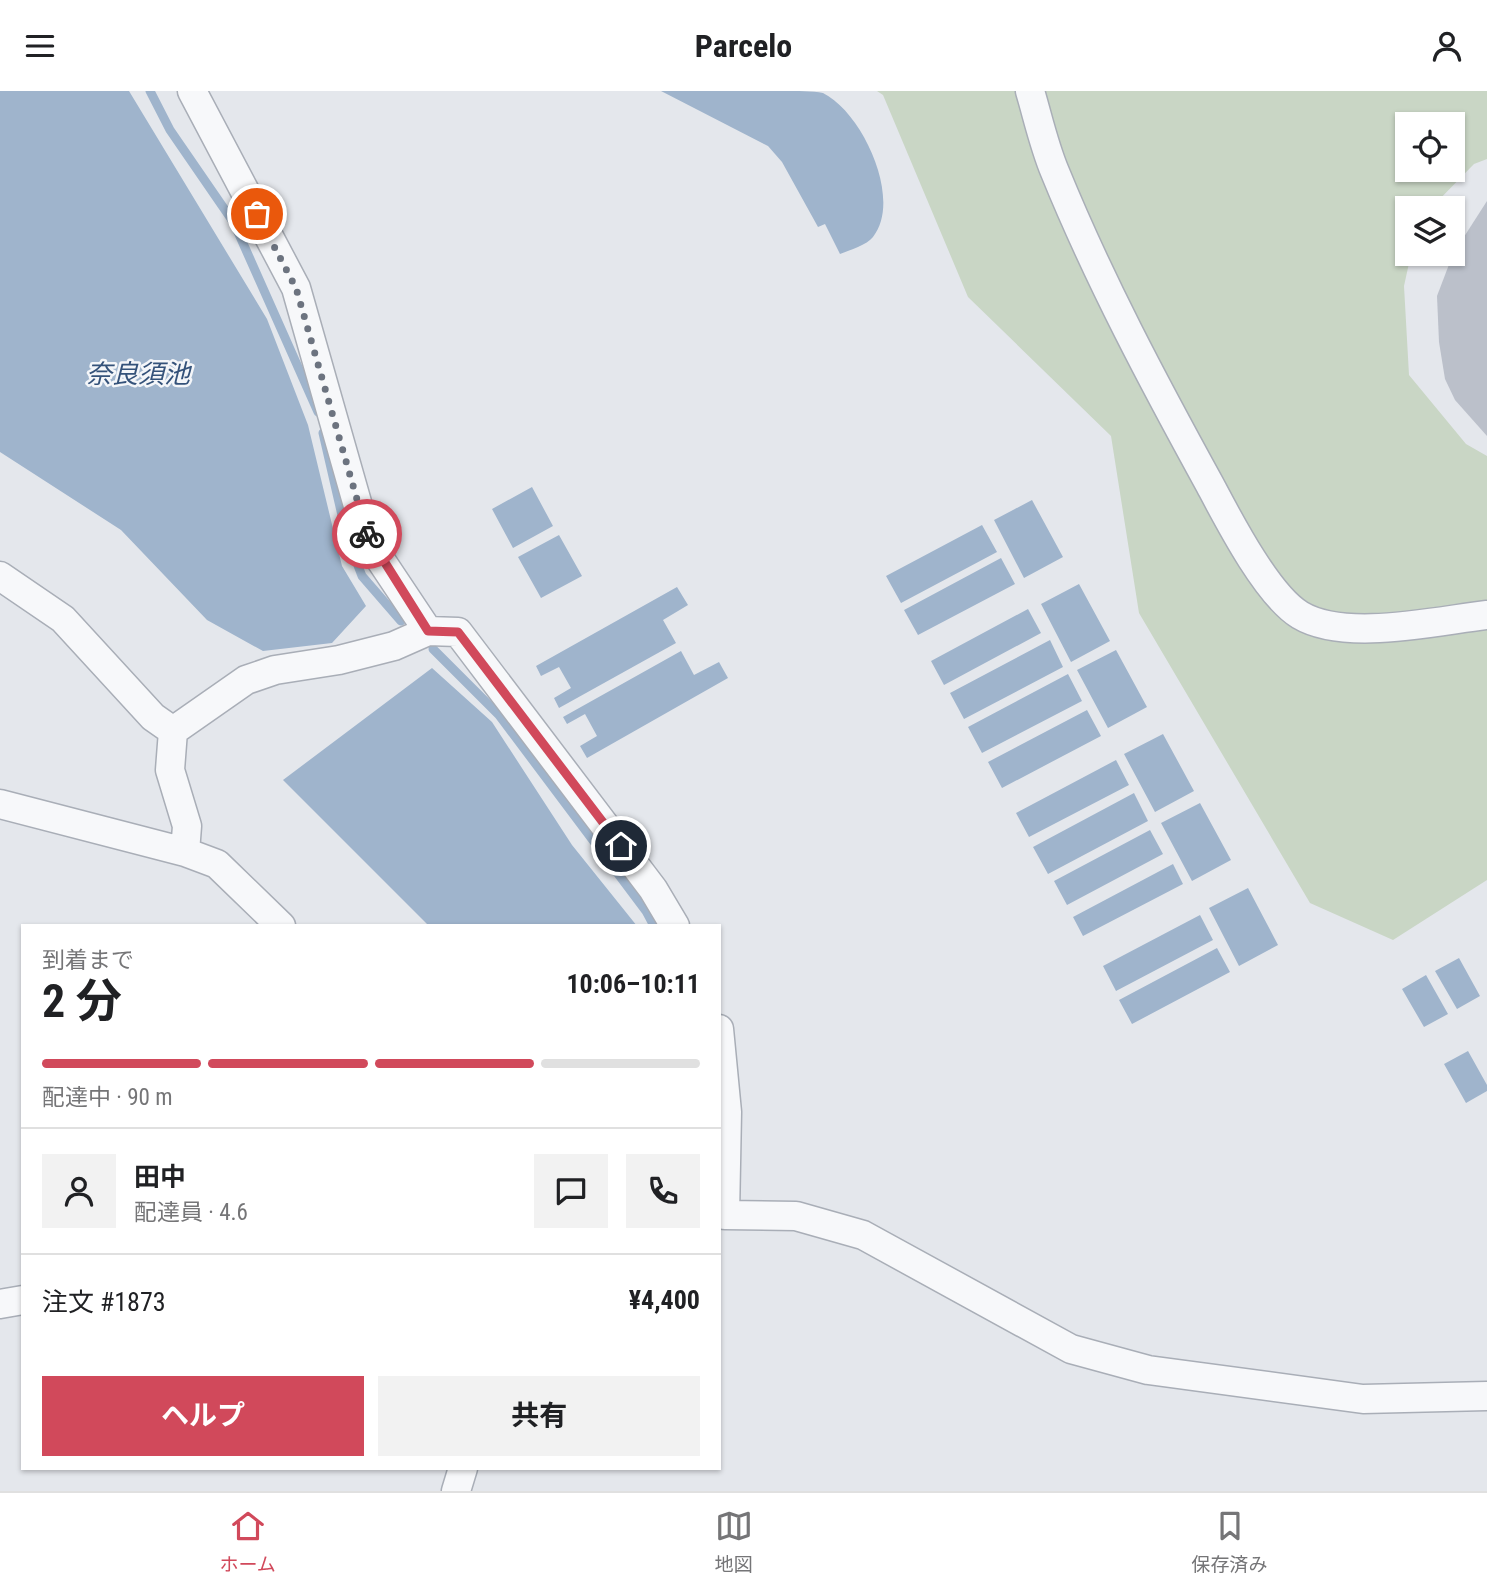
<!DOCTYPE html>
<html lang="ja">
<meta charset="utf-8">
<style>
:root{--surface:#fff;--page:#f2f2f2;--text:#202124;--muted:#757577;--line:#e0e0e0;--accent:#d1495b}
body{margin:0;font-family:"Roboto Condensed","Noto Sans JP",sans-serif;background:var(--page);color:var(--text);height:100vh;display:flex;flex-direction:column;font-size:26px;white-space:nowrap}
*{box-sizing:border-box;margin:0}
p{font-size:23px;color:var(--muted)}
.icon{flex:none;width:38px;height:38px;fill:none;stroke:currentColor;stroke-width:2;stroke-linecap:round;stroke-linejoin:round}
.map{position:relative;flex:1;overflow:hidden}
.sheet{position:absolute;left:21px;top:833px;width:700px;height:546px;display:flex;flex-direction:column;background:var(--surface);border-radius:0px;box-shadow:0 2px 5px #0004}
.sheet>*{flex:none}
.buttons{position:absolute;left:1395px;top:21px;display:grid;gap:14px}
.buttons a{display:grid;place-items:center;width:70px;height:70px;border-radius:0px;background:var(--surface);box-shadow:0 2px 5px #0004;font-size:35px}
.pin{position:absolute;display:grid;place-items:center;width:60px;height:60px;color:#fff;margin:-30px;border:4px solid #fff;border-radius:50%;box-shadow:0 2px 7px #0007}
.courier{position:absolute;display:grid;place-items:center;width:70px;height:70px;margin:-35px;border:5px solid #d1495b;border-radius:50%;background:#fff;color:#222;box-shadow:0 2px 9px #0007}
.head em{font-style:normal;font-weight:700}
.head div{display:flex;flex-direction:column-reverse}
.head{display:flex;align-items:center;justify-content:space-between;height:119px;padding:0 21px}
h1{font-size:46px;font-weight:700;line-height:52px}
.bar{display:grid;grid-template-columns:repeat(4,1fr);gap:10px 7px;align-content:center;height:84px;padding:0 21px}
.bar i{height:9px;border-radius:5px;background:var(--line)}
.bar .on{background:var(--accent)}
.bar p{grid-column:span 4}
.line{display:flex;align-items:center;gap:18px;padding:0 21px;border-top:2px solid var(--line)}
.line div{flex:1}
.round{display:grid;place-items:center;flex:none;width:74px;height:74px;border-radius:0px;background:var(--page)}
.button{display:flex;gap:14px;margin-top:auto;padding:14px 21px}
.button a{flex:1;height:80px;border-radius:0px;background:var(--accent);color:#fff;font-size:28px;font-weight:700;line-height:80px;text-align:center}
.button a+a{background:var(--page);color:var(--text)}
header{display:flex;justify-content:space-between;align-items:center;height:91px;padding:0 21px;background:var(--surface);font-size:32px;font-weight:700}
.tab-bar{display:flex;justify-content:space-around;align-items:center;height:98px;border-top:2px solid var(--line);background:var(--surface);font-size:19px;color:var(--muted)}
.tab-bar a{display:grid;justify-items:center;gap:4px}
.tab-bar .on{color:var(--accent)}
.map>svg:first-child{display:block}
.green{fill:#c9d6c5;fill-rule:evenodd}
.water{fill:#9fb4cc}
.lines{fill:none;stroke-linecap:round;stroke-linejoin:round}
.stream{stroke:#9fb4cc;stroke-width:9}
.building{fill:#bbc0ca}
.minor-casing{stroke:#a9aeb7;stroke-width:31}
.minor{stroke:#f7f8fa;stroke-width:28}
.done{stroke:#6c737f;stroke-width:7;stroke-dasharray:0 12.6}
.route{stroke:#d1495b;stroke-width:9}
.labels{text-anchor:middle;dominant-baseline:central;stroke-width:5;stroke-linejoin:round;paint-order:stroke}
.water-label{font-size:26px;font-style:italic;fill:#34527a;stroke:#f4f6f9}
</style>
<header><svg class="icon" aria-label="menu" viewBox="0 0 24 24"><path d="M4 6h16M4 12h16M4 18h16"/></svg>Parcelo<svg class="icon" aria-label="person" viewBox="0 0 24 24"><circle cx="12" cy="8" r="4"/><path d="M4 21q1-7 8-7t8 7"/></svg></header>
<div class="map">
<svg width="1487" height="1400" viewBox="0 0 1487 1400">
<rect width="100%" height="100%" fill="#e4e7ec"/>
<path class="green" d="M877,0H1487V68L1474,73L1431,117H1407V163H1411L1404,195L1409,284L1466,353L1487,365V789L1393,849L1310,812L1139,522L1111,345L968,206L883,4ZM1407,33H1452V79H1407Z"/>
<path class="water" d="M0,0H129L267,228L308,334L342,475L366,515L332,552L263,560L207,529L121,439L0,361Z
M661,0C703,0 744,0 785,0C796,0 813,0 823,2C862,21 903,108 873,146C867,154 850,159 840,163L825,133L818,136L782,71L768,55Z
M532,396L553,435L513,457L492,418Z
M1032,409L1063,466L1024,487L994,429Z
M982,434L997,461L901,512L886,485Z
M559,444L582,485L541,507L518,466Z
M1001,467L1015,493L918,544L904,519Z
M1079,493L1110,550L1071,571L1041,513Z
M677,496L688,514L663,529L676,552L559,617L554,607L571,597L559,576L541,585L536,575Z
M1028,518L1041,542L944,594L931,570Z
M1050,549L1063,576L964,628L950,602Z
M1116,559L1147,616L1108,637L1077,579Z
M681,560L694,584L719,571L728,587L587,667L580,655L597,645L585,623L567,633L563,626Z
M432,577L492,631L572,754L637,835H429L283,689Z
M1068,583L1082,610L982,662L968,636Z
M1087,619L1101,645L1002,697L988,671Z
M1163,643L1194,700L1155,721L1124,663Z
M1116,669L1129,694L1029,746L1016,722Z
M1134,702L1148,730L1048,783L1033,756Z
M1200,712L1231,769L1192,790L1161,732Z
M1150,739L1163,763L1067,814L1054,790Z
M1173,773L1183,793L1083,845L1073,826Z
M1248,797L1278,854L1239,875L1209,817Z
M1200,824L1213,849L1116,900L1103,875Z
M1217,857L1230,881L1132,933L1119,909Z
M1459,867L1480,905L1457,918L1435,880Z
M1426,884L1448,923L1424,936L1402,898Z
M1468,960L1487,994V1000L1466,1012L1444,973Z"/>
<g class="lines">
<path class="stream" d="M150,0L170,39L234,132L318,321
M323,342L347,446L362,485L401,530
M433,558L499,624L646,820L654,835"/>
</g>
<path class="building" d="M1487,110V345L1455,309L1445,288L1439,251L1437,205L1453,163Z"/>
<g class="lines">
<g class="minor-casing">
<path id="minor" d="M192,0L296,197L368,450L428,540
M1030,0C1038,27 1044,55 1055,81C1099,189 1154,292 1210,394C1228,428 1267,504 1300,524C1345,551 1435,530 1487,524
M0,485L63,528L153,626L173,640
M0,713L185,761L217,773L281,835
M185,761L187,735L170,679L173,640L246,589L275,579L339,569L394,555L428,540L458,541L653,798L675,835
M719,938L727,1021L725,1124L796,1125L863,1144L1071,1258L1148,1279L1363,1308L1487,1305
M0,1213L23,1209
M456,1400L463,1377"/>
</g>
<use href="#minor" class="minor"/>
</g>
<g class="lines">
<path class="done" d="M257,123L296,197L367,443"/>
<path class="route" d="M367,443L428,540L458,541L621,755"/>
</g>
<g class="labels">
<g class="water-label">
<text x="138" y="283">奈良須池</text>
</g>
</g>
</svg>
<div class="buttons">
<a><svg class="icon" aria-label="locate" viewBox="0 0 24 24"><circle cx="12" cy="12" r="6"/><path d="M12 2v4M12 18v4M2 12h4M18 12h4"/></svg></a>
<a><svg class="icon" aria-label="layers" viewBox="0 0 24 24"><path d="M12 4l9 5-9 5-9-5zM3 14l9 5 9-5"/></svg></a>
</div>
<div class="pin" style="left:257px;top:123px;background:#ea580c"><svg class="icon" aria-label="bag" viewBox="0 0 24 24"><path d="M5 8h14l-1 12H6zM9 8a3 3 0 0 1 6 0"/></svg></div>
<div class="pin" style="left:621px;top:755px;background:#1f2937"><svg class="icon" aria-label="home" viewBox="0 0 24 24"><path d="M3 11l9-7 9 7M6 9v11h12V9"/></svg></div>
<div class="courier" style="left:367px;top:443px"><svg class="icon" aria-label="bike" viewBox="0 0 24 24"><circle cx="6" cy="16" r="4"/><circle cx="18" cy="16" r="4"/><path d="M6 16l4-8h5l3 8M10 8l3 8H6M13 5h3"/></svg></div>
<section class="sheet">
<div class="head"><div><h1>2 分</h1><p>到着まで</p></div><em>10:06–10:11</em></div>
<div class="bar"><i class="on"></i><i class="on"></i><i class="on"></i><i></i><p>配達中 · 90 m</p></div>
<div class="line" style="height:126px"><a class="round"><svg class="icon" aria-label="person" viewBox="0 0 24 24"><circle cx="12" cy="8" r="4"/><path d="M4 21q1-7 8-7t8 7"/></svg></a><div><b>田中</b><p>配達員 · 4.6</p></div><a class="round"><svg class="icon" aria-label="chat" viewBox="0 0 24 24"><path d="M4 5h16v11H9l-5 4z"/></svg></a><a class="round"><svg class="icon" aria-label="phone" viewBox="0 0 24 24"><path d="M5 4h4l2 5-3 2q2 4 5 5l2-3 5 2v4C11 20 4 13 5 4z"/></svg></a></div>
<div class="line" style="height:91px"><div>注文 #1873</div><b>¥4,400</b></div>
<div class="button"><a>ヘルプ</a><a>共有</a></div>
</section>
</div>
<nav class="tab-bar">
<a class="on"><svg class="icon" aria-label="home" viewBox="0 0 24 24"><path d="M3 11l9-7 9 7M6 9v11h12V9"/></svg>ホーム</a>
<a><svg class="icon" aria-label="map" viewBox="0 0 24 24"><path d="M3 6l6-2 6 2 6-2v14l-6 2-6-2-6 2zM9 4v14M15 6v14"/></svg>地図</a>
<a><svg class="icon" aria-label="saved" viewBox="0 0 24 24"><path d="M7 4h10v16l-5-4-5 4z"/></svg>保存済み</a>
</nav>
